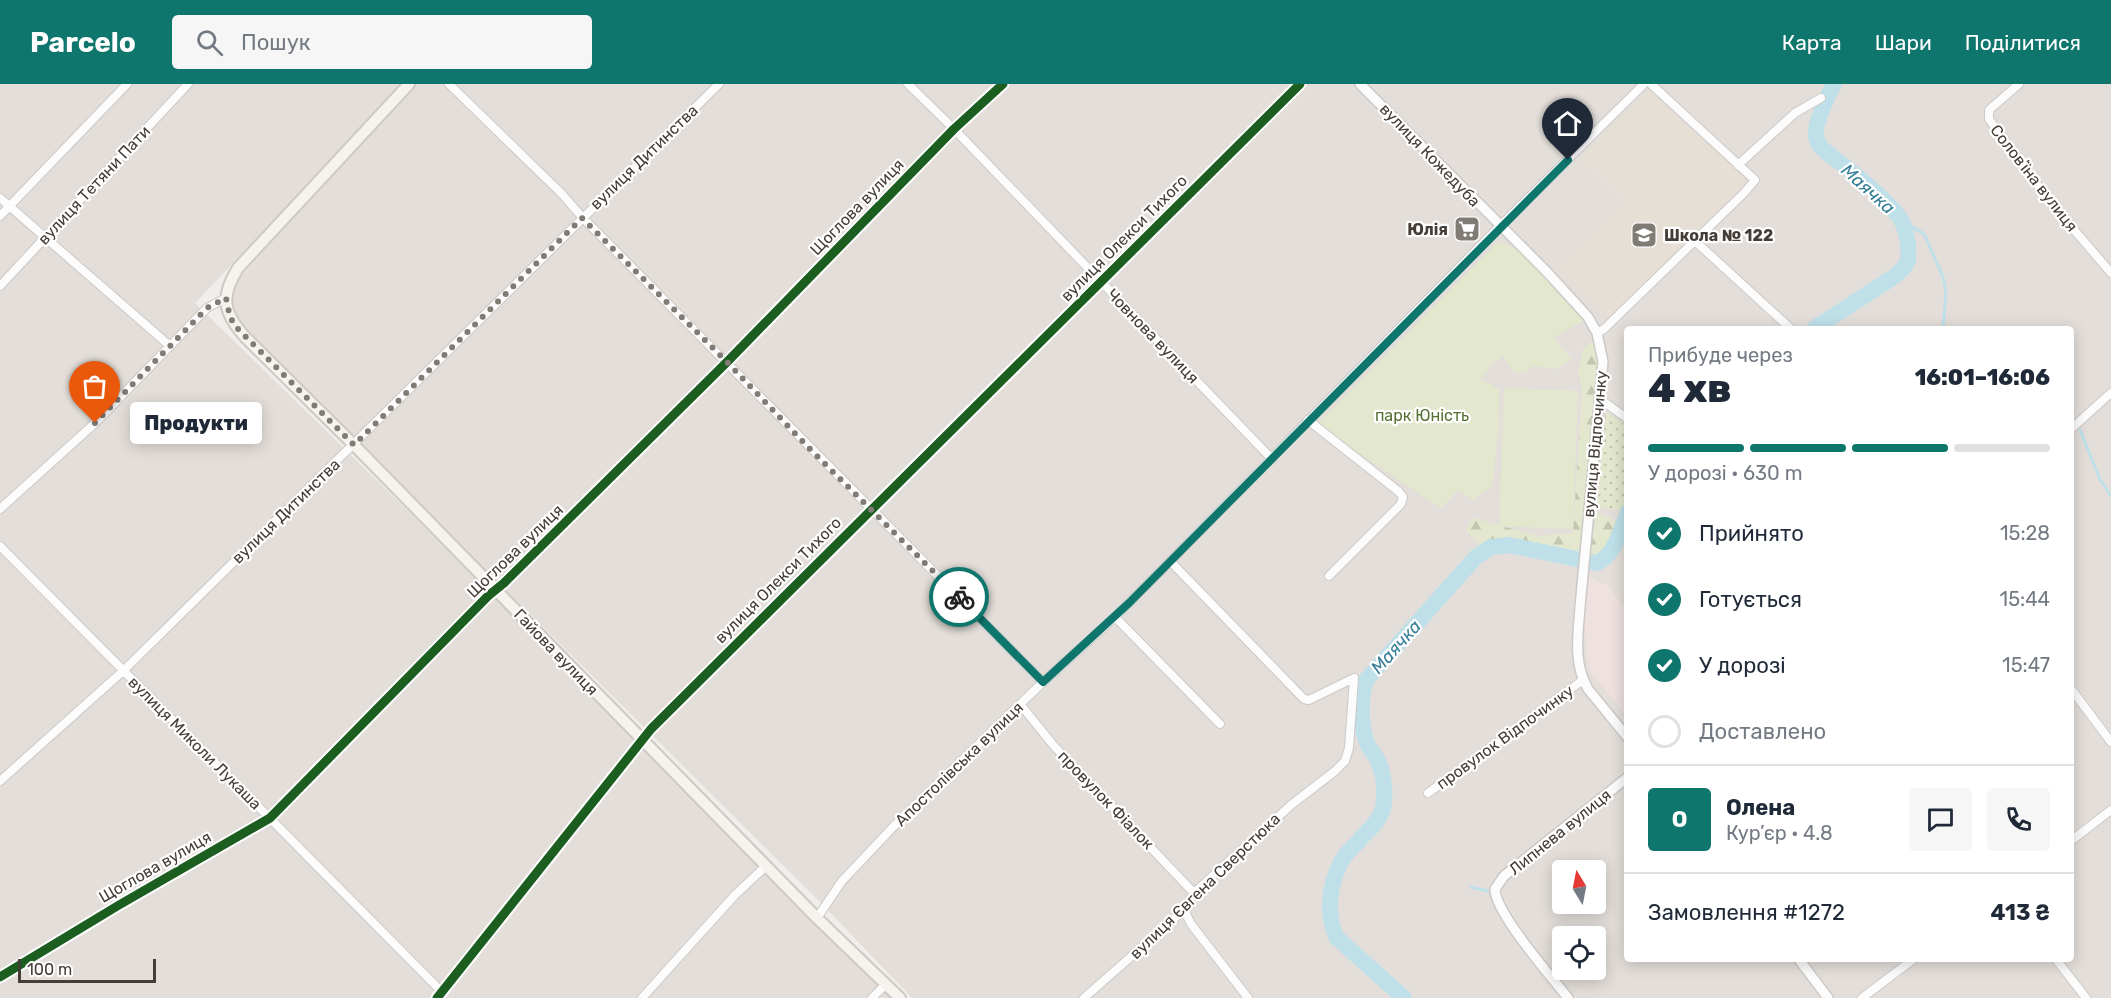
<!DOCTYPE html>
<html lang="uk">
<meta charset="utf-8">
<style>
:root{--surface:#fff;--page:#f6f6f7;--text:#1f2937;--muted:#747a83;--line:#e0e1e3;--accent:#0f766e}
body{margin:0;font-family:Rubik,sans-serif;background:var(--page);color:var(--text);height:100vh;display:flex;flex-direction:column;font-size:22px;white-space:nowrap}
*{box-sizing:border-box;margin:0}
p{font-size:20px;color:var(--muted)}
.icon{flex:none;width:33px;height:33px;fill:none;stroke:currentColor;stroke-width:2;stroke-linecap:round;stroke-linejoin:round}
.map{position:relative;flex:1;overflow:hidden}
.details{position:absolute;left:1624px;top:242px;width:450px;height:636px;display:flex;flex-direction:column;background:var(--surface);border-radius:6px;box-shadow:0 3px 15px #0003}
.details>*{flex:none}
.needle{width:39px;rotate:350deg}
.tools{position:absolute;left:1552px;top:776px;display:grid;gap:12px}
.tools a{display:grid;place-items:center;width:54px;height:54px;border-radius:6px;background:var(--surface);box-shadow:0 3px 15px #0003;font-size:30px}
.scale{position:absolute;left:18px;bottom:15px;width:138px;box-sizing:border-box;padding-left:6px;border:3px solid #453d37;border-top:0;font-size:16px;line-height:21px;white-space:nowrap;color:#453d37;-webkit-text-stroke:4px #fff;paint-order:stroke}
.pin{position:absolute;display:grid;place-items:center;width:51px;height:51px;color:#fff;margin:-62px -26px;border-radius:50% 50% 50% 0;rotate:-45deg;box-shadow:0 0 6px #0007}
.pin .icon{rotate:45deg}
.courier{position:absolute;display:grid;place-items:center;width:60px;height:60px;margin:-30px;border:4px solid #0f766e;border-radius:50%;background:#fff;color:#222;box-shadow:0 2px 8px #0007}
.bubble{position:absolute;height:42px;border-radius:6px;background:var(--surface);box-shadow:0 3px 15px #0003;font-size:20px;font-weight:800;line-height:42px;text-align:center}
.summary em{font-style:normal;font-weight:800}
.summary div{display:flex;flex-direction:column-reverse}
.summary{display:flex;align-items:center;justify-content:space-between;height:102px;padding:0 24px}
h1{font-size:39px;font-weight:800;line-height:45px}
.bar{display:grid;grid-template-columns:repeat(4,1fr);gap:9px 6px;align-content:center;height:72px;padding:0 24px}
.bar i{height:8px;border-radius:4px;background:var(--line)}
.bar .selected{background:var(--accent)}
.bar p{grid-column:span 4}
.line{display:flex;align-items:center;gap:15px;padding:0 24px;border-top:2px solid var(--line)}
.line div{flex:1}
.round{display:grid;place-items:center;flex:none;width:63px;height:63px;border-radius:6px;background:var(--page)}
ol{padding:0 24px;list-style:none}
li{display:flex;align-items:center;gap:18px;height:66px}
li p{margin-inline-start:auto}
li .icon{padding:6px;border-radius:50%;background:var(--accent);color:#fff;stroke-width:4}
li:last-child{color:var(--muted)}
li i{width:33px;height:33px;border:3px solid var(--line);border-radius:50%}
header{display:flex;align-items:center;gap:36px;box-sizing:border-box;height:84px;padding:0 30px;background:var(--accent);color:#fff}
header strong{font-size:28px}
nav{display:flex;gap:33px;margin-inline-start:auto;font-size:21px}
.search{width:420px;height:54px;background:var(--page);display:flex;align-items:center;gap:15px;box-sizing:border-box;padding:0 21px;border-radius:6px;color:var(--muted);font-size:22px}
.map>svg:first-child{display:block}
.residential{fill:#e3ded9;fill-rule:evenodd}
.education{fill:#e6dfd6}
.medical{fill:#eee1e0}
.grass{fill:url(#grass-dots)}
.forest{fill:url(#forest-firs)}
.park{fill:#e2e7cd}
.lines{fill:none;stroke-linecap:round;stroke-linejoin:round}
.stream{stroke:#bfe0e9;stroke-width:3}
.river{stroke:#bfe0e9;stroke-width:16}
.minor-casing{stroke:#ccc9c6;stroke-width:10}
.tertiary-casing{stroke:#ccc9c6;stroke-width:12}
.secondary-casing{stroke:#cec9c2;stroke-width:14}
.minor{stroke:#fdfcfc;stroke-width:8}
.tertiary{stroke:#fdfcfc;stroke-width:9}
.secondary{stroke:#f6f3ef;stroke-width:10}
.cycleway-casing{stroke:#fff;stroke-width:13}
.cycleway{stroke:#1b5e20;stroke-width:9}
.done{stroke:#817b76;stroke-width:6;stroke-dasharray:0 10.8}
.route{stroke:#0f766e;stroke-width:8}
.labels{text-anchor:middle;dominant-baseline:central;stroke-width:4.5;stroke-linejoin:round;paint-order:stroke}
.street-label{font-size:16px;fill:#453d37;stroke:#fff}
.poi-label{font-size:16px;font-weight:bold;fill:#453d37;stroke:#fff;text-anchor:end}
.park-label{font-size:16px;fill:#547130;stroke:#fff}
.water-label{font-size:18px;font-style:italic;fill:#377f97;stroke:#fff}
</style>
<header>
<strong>Parcelo</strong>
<div class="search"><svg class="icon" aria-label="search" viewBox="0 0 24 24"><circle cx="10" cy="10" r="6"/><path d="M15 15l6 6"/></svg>Пошук</div>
<nav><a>Карта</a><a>Шари</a><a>Поділитися</a></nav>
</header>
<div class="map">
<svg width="2111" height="914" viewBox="0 0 2111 914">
<defs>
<pattern id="grass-dots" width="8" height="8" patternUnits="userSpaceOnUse" patternTransform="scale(1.5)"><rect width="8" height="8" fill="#e2e7cd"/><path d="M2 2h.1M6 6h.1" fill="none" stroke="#c3c7b1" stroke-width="1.8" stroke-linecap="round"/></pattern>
<pattern id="forest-firs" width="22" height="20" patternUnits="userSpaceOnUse" patternTransform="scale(1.5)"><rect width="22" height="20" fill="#e2e7cd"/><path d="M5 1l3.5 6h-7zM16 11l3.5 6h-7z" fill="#c3c7b1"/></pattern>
</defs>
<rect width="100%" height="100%" fill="#f0edea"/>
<path class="residential" d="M0,0H404L195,219L402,421L891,914H0Z
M415,0H2111V914H912L822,820L244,246L232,218L230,204ZM1628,244H2072V874H1628ZM1563,786H1596V819H1563ZM1563,852H1596V885H1563Z"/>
<path class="education" d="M1650,6L1748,99L1611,234L1560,185L1626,118L1581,74Z"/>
<path class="medical" d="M1588,493L1608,502L1627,527V633L1591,589L1588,581L1583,532Z"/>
<path class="grass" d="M1606,328L1627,342L1628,424L1626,428L1597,422Z"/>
<path class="forest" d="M1593,257L1597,264L1599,280L1579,469L1492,458L1481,461L1466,446L1473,434L1538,452L1573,449L1582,307L1578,290L1583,265Z
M1597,428L1621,439L1599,471L1590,470Z"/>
<path class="park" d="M1498,158L1519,166L1551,195L1585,236L1554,253L1571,275L1558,285L1533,282L1525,289H1515L1503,272L1491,281L1480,295L1499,305V344L1492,402L1473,416L1458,406L1441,424L1360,370L1319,339Z
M1504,304L1578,307L1573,445L1499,442Z"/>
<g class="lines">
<path class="stream" d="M1901,136L1924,150L1943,193L1946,209L1943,244
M2072,337V338
M2080,346L2100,395L2111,412
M1471,803L1488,807"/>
<path class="river" d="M1815,244L1895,192C1899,188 1904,184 1907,179C1911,169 1906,143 1900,134C1887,117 1861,95 1843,81C1833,72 1818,66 1816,52C1814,40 1828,11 1834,0
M1404,914L1336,853C1326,829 1329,801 1341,778C1345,769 1356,761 1362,753C1370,745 1381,735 1383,724C1386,710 1384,688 1377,675C1374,669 1369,665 1367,659C1360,641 1360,615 1366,596L1476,473L1491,463L1509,461L1596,479C1614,474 1621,444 1628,428"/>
<g class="minor-casing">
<path id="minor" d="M449,0L562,110L582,133L1043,598
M908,0L954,45L1272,375
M2019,0L1989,26V35L2047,114L2111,189
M1738,81L1795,29L1821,14
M0,114L170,262
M0,132L127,0
M1695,157L1790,244
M0,202L188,0
M1597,249L1604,245L1744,109L1755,96L1651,0
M1599,318H1604L1628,335
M1308,336L1398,407L1403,413L1401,420L1329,492
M2072,344L2111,309
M0,425L95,339L207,224L226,214
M0,462L441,907
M1170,477L1304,615L1309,616L1354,594
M1115,533L1220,640
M2072,606L2111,658
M1020,620L1054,662L1194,809
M0,697L123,587L719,0
M1428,709L1583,596
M2072,756L2111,726
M1184,826L1191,840L1248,914
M817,834L842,797L894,742L1043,598L1115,533L1500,142L1644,0
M2055,874L2086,914
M0,893L119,821L270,734L488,512L504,499L727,278L954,45L1003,0
M437,914L651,645L1300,0
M642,914L735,811L766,782
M872,914L886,900
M1084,914L1184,826L1194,809L1291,721L1335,687L1345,677L1349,664L1354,594
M1862,914L1915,874"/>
</g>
<g class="tertiary-casing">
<path id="tertiary" d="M1360,0L1547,188L1588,233L1597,249L1603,278L1580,523C1578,550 1573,580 1588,605L1628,654
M1798,874L1828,914
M1568,914C1551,892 1495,829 1495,805L1504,792L1628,693"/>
</g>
<g class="secondary-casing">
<path id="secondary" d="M409,0L238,184C220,213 223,228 245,253L354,361L817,834L900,914"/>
</g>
<use href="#minor" class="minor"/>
<use href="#tertiary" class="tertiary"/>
<use href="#secondary" class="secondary"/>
<g class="cycleway-casing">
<path id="cycleway" d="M0,893L119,821L270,734L488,512L504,499L727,278L954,45L1003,0
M437,914L651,645L1300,0"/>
</g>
<use href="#cycleway" class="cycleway"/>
</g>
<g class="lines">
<path class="done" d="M95,339L207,224L226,214L230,233L236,243L354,361L582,134L727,278L808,363L959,513"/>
<path class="route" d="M959,513L1043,598L1129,519L1568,76"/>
</g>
<defs>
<g id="supermarket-square" transform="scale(1.35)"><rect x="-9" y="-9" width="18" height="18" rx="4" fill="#817b76" stroke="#fff"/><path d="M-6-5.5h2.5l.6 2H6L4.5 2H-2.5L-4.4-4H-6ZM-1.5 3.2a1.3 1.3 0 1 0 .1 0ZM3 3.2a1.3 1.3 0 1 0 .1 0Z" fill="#fff"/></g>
<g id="school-square" transform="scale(1.35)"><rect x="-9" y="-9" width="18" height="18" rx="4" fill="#817b76" stroke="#fff"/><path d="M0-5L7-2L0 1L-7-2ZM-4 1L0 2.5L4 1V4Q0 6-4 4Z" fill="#fff"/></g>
</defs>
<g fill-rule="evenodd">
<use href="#supermarket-square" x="1467" y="145"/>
<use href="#school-square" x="1644" y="151"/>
</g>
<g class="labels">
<g class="street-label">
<text transform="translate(1430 71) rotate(46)">вулиця Кожедуба</text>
<text transform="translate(644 73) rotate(-44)">вулиця Дитинства</text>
<text transform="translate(2034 94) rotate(52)">Соловʼїна вулиця</text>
<text transform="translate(94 101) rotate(-47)">вулиця Тетяни Пати</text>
<text transform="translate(857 123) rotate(-46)">Щоглова вулиця</text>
<text transform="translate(1124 154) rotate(-45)">вулиця Олекси Тихого</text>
<text transform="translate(1153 252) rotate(46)">Човнова вулиця</text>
<text transform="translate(1595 360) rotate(-85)">вулиця Відпочинку</text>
<text transform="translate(286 427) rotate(-44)">вулиця Дитинства</text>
<text transform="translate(515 467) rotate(-44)">Щоглова вулиця</text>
<text transform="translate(778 496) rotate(-45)">вулиця Олекси Тихого</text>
<text transform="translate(556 568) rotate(46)">Гайова вулиця</text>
<text transform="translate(1505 653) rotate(-36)">провулок Відпочинку</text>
<text transform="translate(195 659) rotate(45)">вулиця Миколи Лукаша</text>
<text transform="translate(959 680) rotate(-44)">Апостолівська вулиця</text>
<text transform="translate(1106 716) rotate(46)">провулок Фіалок</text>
<text transform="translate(1560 748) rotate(-39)">Липнева вулиця</text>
<text transform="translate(155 783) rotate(-30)">Щоглова вулиця</text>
<text transform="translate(1205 802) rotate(-44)">вулиця Євгена Сверстюка</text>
</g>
<g class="poi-label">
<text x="1448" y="145">Юлія</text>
<text x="1664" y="151" text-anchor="start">Школа № 122</text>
</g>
<g class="park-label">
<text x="1422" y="331">парк Юність</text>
</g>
<g class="water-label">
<text transform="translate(1868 105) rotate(42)">Маячка</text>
<text transform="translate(1396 563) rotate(-48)">Маячка</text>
</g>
</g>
</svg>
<div class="tools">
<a><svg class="needle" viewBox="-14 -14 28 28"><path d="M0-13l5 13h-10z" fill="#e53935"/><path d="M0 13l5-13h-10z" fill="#747a83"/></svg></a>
<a><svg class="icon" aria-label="locate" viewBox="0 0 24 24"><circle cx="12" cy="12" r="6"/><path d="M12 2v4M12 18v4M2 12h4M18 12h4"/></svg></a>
</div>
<div class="scale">100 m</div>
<div class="pin" style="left:95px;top:339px;background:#ea580c"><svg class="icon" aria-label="bag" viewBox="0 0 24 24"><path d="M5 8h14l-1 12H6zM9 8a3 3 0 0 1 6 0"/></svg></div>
<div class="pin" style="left:1568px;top:76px;background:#1f2937"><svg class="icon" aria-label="home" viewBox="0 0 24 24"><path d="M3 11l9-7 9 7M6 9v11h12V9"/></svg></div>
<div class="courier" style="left:959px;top:513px"><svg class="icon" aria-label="bike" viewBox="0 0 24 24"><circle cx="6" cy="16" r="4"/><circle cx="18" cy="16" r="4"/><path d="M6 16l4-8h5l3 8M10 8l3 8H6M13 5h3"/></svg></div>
<div class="bubble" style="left:130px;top:318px;width:132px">Продукти</div>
<section class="details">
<div class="summary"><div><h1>4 хв</h1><p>Прибуде через</p></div><em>16:01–16:06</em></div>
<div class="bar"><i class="selected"></i><i class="selected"></i><i class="selected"></i><i></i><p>У дорозі · 630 m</p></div>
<ol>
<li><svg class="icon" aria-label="check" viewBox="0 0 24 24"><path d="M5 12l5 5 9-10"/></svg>Прийнято<p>15:28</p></li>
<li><svg class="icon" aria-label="check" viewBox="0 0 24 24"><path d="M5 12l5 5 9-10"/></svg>Готується<p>15:44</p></li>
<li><svg class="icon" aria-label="check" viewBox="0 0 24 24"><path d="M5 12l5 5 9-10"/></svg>У дорозі<p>15:47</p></li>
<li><i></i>Доставлено</li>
</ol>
<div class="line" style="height:108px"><b class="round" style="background:var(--accent);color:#fff">О</b><div><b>Олена</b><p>Кур’єр · 4.8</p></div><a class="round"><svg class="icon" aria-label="chat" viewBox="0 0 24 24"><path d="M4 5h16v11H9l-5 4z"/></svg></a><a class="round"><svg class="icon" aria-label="phone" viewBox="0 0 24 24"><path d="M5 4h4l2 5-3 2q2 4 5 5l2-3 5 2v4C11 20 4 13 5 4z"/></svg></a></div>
<div class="line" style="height:78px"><div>Замовлення #1272</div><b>413 ₴</b></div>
</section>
</div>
